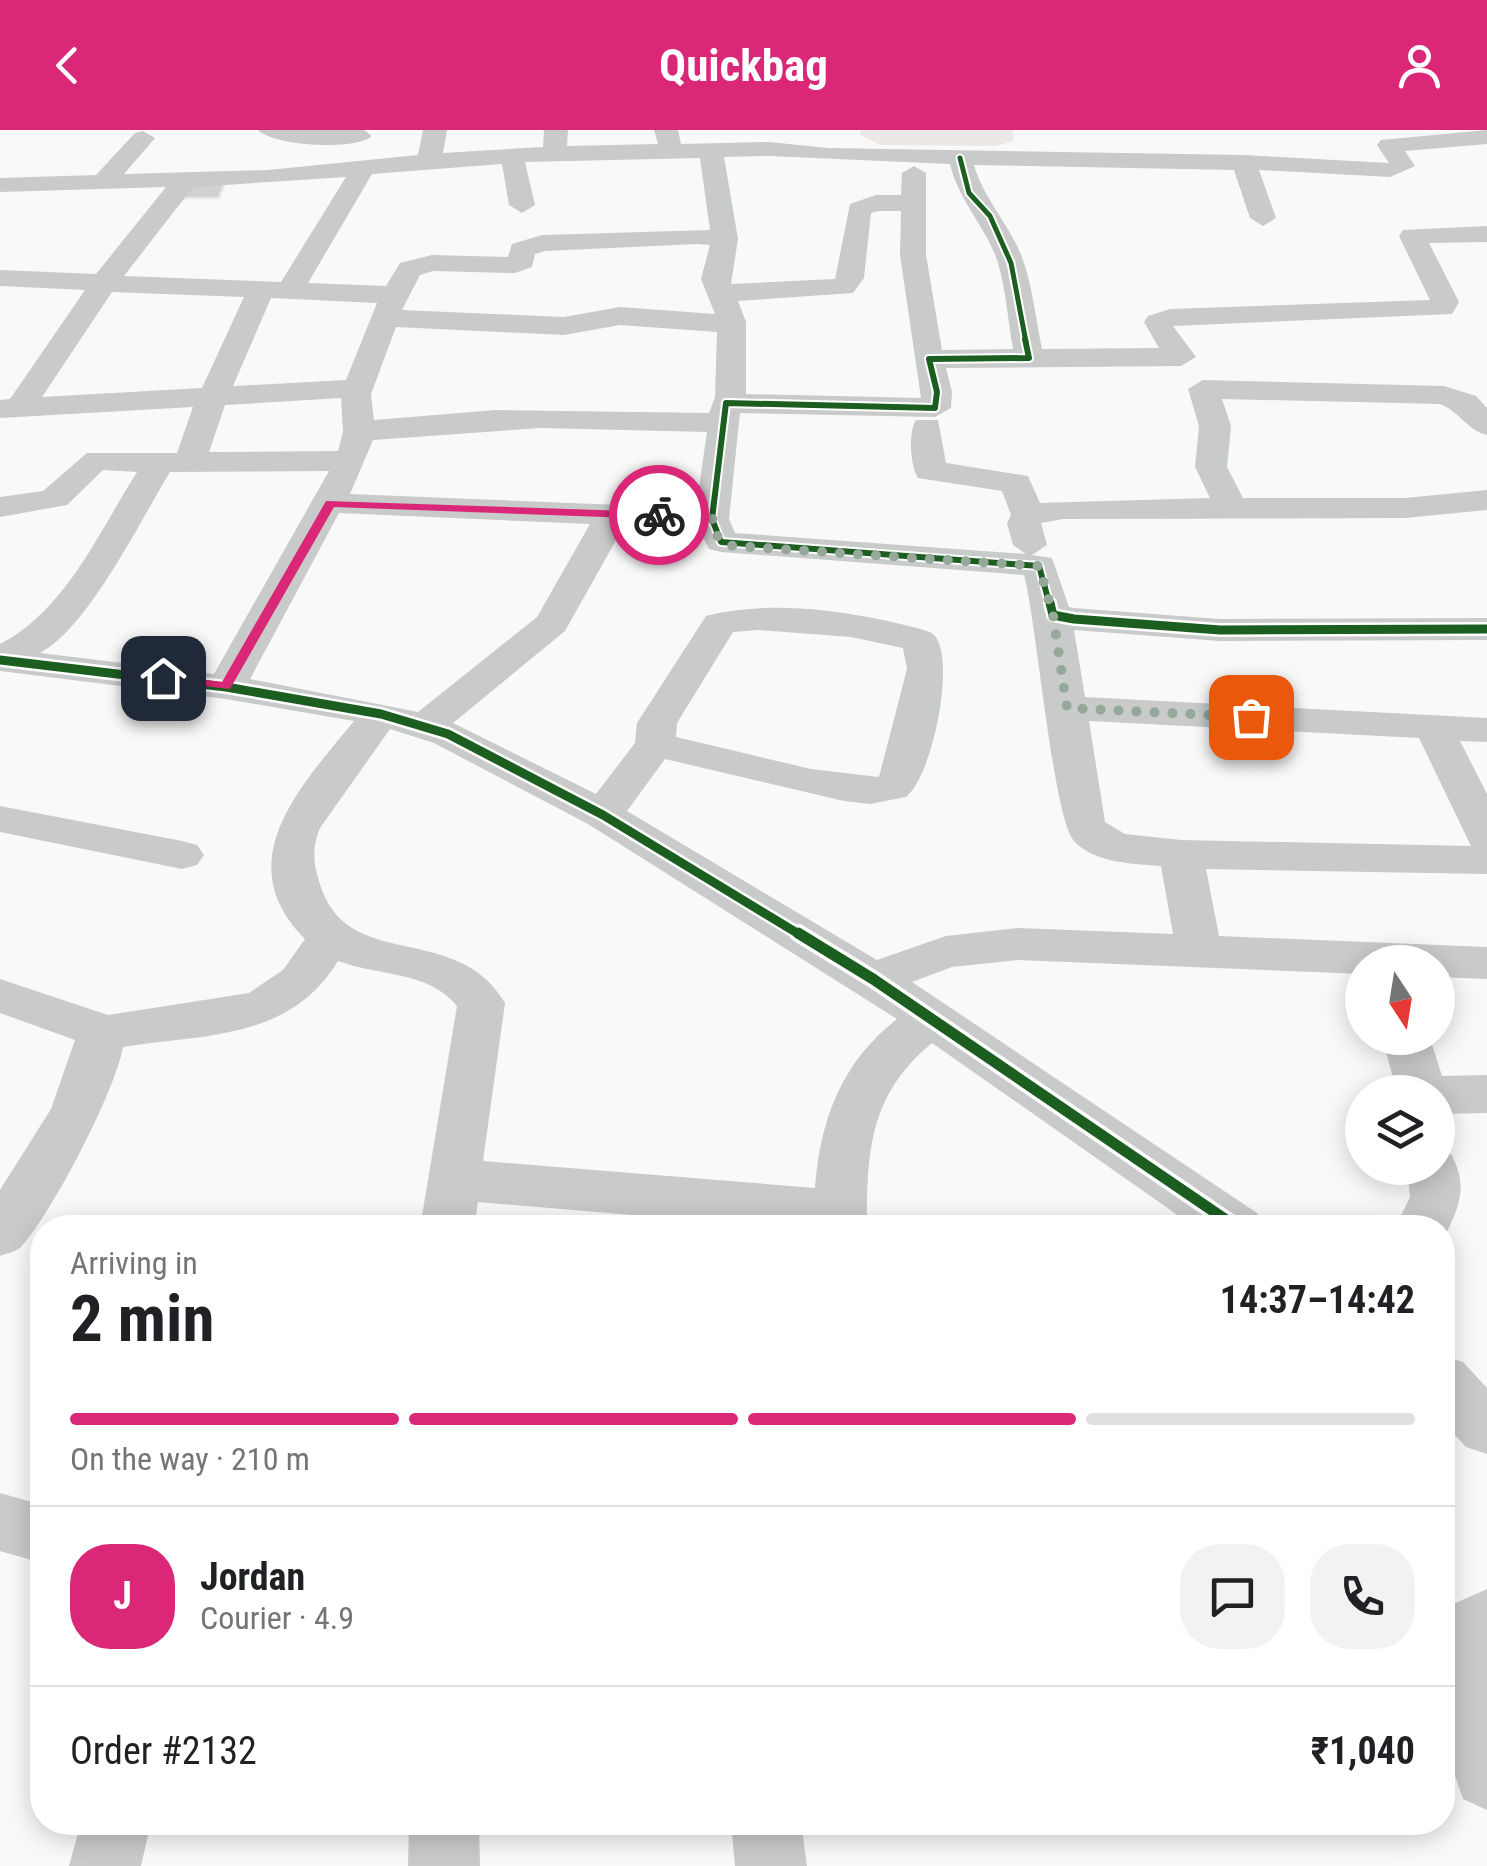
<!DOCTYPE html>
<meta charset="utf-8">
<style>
:root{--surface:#fff;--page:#f2f2f2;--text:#202124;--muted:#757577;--line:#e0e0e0;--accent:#db2777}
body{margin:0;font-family:"Roboto Condensed",sans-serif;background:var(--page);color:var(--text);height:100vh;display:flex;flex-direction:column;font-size:38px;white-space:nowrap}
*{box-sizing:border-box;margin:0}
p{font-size:32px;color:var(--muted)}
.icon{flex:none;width:55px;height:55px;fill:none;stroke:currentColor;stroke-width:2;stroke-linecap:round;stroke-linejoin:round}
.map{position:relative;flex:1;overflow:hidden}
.sheet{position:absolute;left:30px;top:1085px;width:1425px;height:620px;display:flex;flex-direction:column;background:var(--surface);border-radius:40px;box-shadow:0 5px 25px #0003}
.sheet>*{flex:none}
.needle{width:65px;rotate:168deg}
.buttons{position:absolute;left:1345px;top:815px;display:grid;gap:20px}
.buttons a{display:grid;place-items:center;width:110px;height:110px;border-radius:50%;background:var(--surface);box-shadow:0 5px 25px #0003;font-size:50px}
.pin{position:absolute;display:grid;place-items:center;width:85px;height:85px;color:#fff;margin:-42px;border-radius:20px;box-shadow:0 5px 15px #0006}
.courier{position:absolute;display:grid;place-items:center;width:100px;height:100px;margin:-50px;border:8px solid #db2777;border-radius:50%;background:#fff;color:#222;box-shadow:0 2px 12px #0007}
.headline em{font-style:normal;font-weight:700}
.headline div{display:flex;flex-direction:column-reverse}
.headline{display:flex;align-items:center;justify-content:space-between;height:170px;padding:0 40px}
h1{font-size:65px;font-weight:700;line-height:75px}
.bar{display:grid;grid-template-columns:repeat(4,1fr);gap:15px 10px;align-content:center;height:120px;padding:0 40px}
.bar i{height:12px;border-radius:8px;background:var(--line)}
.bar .current{background:var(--accent)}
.bar p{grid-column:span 4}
.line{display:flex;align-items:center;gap:25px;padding:0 40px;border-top:2px solid var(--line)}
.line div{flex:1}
.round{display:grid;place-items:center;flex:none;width:105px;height:105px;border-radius:40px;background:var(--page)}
header{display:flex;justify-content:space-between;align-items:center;height:130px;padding:0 40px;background:var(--accent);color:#fff;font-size:45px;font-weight:700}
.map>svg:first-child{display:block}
.green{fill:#ebe8e6}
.building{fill:#cfd2d0;stroke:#e8e8e8;stroke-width:2.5}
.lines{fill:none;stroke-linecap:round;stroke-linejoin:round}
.minor{fill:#c8cbc9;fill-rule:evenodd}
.cycleway-far3-casing{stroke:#fff;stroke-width:9}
.cycleway-far2-casing{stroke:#fff;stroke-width:10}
.cycleway-far1-casing{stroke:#fff;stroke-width:14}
.cycleway-casing{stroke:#fff;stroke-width:18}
.cycleway-far3{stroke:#1b5e20;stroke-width:5}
.cycleway-far2{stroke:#1b5e20;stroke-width:6}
.cycleway-far1{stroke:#1b5e20;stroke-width:9}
.cycleway{stroke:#1b5e20;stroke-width:11}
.route{fill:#db2777}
.done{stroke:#96a899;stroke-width:10;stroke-dasharray:0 18}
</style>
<header><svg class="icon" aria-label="back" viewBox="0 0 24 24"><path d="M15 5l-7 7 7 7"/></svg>Quickbag<svg class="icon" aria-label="person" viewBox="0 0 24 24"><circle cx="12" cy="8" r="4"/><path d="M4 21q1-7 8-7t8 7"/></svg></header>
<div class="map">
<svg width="1487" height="1736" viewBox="0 0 1487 1736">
<rect width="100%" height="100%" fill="#f9f9f9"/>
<path class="green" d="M861,0H1013L1014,11L996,16L881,15L860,5Z"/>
<path class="building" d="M226,50L219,68H181L194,51Z"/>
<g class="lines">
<path class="minor" d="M258,0H364L372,6C357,21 273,16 258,0Z
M423,0H447L443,23L543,17L544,0H568L567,16L658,14L654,0H678L681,14L769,12L828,18L1244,25L1389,33L1377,15L1381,10L1487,0V14L1405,21L1415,36L1390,47L1259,40L1276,88L1263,96L1250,88L1234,40L974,35C984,71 1012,96 1024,133C1033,160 1036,191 1042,219L1159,218L1144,192L1148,186L1170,179L1430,170L1399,106L1403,100L1487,96V112L1429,113L1459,172L1452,184L1173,196L1196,227L1181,236L946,238L952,262L951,278L935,287L740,283L729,389L735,403L1026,424L1013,415L1007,393L1011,385L1002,361L918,348C910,335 908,303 916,290H938L946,333L1028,346L1040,373L1210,368L1195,337L1199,296L1188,259L1203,250L1444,256L1476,266L1487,278V305C1468,301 1459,281 1440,274L1222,269L1231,296L1227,337L1243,368H1405L1487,360V380L1405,388L1063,389L1041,393L1047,415L1032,425L1052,428L1069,477L1074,478L1220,489L1487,488V510L1220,511L1074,500L1085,567L1487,588V612L1460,611L1487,664V744L1206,739L1219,806L1487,817V849L1438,847V832H1362V844L1018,830L952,837L912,852L1257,1083L1265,1098H1196L932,913C869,965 867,1021 867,1098H784L478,1072L474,1098H420L457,876C429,841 378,846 338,831C290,910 206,904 123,917C115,962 52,1083 21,1117C16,1122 7,1123 0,1126V1060L51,979L75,910L0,883V849L108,885L249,863L283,840L305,809C227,731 302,655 354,591L226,569L0,541V514C65,481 99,402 137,342L103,340L67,375L0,387V367L43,361L87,323H177L193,277L0,288V270L10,269L85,160L0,156V140L96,144L166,57L0,62V48L96,45L135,3L143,1L155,8L124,44L268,40L418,25ZM769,26L950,34C959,72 986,96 998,133C1006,160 1008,191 1013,219L942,220L926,125V43L914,36L902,43L901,65H876L850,74L835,149L731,154L738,109L724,27ZM700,28L710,100L542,105L512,114L508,127L432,125L400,133L386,156L308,153L372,44L502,34L509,75L522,83L535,75L525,32ZM346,47L281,152L124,146L193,57ZM879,81H901L900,125L921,268L746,264V192L738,171L853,163L864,148L871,83ZM697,114L710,115L701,149L715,184L620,177L564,187L402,180L420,145L433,141L515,143L532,137L535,124L545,121ZM112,162L244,167L202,258L42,267ZM271,168L377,173L346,250L233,256ZM620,195L717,202L715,267L709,283L496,280L374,290L371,264L396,197L564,205ZM341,268L343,302L338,321L209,322L225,275ZM541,298L707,302L696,378L350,364L373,310ZM329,341L214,544L40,523C88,498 140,391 170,342ZM339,383L590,394L537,487L418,582L250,549ZM624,396L699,399L709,419L721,422L1024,445C1037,494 1053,687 1074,711C1094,733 1133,734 1161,736L1173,804L1018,798L946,806L877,830L627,681L665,629L844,671L870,674L906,667C932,646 954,539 937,509C933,501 926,501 917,498C850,481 774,469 706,486L637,593L635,613L596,664L453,593L565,501ZM758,500L851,507L903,518L907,539L879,647L811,639L676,607L677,593L733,502ZM1089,591L1419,608L1471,716L1181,710L1125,704L1105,692ZM390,599L434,613L588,694L897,889C842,932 820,989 815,1058L483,1031L505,873C456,789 345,845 319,751C313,732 312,717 320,698Z
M0,676L182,711L197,715L204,725L197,735L182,739L0,702Z
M1382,908H1430L1442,946L1487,945V983L1438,984V962H1397Z
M1438,1019L1451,1024C1469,1057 1459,1079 1442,1111V1098H1395L1410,1067L1407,1038H1438Z
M1442,1225L1463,1232L1487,1258V1324L1466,1317L1442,1291Z
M0,1363L42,1375V1433L0,1421Z
M1487,1459V1680L1463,1669L1442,1608V1479Z
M81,1692H151L141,1736H69Z
M409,1692H479L480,1736H408Z
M731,1692H801L807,1736H735Z"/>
<g class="cycleway-far3-casing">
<path id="cycleway-far3" d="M960,28L969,63L990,86L1011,133L1026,212"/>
</g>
<g class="cycleway-far2-casing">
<path id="cycleway-far2" d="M1025,209L1029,228L929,229L937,262L935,278L726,273L712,389L721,412L1039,436L1050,476"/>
</g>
<g class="cycleway-far1-casing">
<path id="cycleway-far1" d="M1050,473L1053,485L1074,489L1220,500L1487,499
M0,530L226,557L381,584L448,604L603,685L802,806"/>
</g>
<g class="cycleway-casing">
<path id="cycleway" d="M798,803L873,849L1238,1098"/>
</g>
<use href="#cycleway-far3" class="cycleway-far3"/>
<use href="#cycleway-far2" class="cycleway-far2"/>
<use href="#cycleway-far1" class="cycleway-far1"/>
<use href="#cycleway" class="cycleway"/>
</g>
<path class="route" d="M326,371L659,382L664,385L659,389L334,377L230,559L158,551L163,544L222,552Z"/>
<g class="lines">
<path class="done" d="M659,385L712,388C715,404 717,411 733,416L1039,436L1053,485L1067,578L1251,587"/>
</g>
</svg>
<div class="buttons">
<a><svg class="needle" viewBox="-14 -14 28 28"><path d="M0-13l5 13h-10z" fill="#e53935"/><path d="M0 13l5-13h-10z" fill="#757577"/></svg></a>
<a><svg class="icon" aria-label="layers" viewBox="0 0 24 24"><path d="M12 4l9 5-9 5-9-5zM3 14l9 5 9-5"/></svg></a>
</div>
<div class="pin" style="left:1251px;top:587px;background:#ea580c"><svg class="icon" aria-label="bag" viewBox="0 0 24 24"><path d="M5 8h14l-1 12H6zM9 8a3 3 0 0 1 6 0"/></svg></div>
<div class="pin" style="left:163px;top:548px;background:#1f2937"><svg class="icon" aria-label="home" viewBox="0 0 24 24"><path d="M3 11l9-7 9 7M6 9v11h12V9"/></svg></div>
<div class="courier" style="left:659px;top:385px"><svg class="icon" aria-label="bike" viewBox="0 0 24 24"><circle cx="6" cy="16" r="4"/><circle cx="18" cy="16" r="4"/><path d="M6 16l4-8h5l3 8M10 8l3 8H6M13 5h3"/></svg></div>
<section class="sheet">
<div class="headline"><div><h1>2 min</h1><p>Arriving in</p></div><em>14:37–14:42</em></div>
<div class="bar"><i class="current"></i><i class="current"></i><i class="current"></i><i></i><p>On the way · 210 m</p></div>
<div class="line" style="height:180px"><b class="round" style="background:var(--accent);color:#fff">J</b><div><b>Jordan</b><p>Courier · 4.9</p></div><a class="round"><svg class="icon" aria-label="chat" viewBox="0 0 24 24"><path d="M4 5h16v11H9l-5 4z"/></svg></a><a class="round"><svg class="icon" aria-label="phone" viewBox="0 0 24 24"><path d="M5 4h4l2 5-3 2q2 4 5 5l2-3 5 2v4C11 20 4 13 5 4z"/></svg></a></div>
<div class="line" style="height:130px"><div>Order #2132</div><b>₹1,040</b></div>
</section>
</div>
